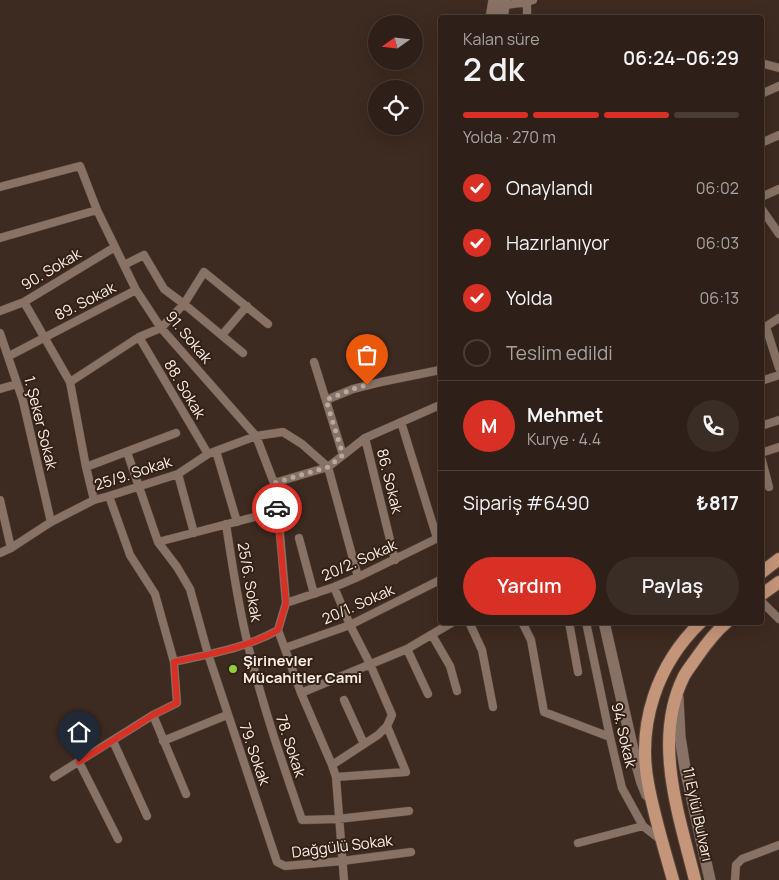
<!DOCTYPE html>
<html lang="tr">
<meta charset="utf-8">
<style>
:root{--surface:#2e2018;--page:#3a2d25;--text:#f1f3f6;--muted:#a7a3a2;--line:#493e37;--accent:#d93025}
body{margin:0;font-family:Manrope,sans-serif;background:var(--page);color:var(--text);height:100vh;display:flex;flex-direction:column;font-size:19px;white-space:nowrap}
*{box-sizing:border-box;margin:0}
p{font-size:16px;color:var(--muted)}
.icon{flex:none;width:28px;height:28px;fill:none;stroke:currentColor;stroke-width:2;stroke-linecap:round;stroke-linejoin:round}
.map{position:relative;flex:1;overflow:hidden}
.details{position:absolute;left:438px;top:15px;width:326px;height:610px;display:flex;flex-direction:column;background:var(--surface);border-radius:5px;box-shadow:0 5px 20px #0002,0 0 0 1px var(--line)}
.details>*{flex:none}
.needle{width:32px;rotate:255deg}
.tools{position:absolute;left:368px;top:15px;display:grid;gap:10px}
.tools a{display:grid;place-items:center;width:55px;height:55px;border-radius:50%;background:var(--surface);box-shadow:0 5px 20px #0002,0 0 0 1px var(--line);font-size:25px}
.pin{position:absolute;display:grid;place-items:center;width:42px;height:42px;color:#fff;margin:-51px -21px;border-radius:50% 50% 50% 0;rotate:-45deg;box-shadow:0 0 5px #0007}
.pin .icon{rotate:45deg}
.courier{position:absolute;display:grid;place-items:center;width:50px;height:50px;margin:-25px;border:4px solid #d93025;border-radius:50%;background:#fff;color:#222;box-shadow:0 1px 6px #0007}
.summary em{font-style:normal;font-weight:600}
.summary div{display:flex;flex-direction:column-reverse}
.summary{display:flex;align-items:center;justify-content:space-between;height:85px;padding:0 25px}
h1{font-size:32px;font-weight:600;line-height:38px}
.bar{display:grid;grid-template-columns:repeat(4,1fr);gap:8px 5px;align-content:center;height:60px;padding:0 25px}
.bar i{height:6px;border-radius:4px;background:var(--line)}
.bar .active{background:var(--accent)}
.bar p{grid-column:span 4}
.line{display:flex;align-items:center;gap:12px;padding:0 25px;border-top:1px solid var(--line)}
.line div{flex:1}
.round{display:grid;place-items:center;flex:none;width:52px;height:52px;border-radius:26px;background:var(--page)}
ol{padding:0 25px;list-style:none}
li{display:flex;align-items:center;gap:15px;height:55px}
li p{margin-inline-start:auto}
li .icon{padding:5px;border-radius:50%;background:var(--accent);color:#fff;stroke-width:4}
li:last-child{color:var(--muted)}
li i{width:28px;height:28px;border:2px solid var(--line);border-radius:50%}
.button{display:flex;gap:10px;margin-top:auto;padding:10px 25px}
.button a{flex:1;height:58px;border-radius:30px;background:var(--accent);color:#fff;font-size:20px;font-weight:600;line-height:58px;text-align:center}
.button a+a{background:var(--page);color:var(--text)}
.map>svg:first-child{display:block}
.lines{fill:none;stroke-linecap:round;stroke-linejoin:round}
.minor-casing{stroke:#57473e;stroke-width:9}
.secondary-casing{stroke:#57473e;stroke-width:12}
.primary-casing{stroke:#57473e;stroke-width:14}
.minor{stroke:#887265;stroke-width:8}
.secondary{stroke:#887265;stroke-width:11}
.primary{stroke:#c59579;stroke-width:12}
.done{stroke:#b7a8a0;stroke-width:5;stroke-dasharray:0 9}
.route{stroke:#d93025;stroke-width:6}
.poi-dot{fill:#8fcd41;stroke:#332116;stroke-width:2}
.labels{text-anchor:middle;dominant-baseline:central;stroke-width:4;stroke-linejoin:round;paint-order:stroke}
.street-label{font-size:15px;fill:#f8ece5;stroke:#332116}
.poi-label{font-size:15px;font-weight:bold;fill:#f8ece5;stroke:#332116;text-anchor:start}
</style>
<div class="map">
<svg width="779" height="880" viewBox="0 0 779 880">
<rect width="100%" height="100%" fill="#3d2a20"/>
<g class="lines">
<g class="minor-casing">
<path id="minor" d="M500,6L527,2L533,0
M527,18V0
M761,63L779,68
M761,94L779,86
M761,143L779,135
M0,187L80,166L97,210L136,290L161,328L256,436L274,483L278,511L286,603L278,630
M761,197L779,189
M761,208L779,234
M0,238L97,210
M124,265L144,255L164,289L184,304L243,353
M24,302L70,382L86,467L94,500
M0,311L24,302L115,247
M766,327L779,368
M762,329L779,318
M0,333L23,401L51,522
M222,335L247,306
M139,337L208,454
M9,356L136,290
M314,362L343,455
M761,381L779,375
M70,382L139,337L161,328L184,304L204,272L268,324
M0,389L17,384
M326,400L353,389L381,382L440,370
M401,422L437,538
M761,426L779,420
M365,438L395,560
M216,451L237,522
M127,452L158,542L177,567L190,589L208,654L277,862L285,866L342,861L411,852
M761,453L779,447
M761,457L769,487
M86,467L176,433
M328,467L358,577
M178,474L194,533
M274,483L328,467L365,438L440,405
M109,496L130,555L155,594L174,662
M0,500L11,548
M226,524C232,564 238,605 248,645C262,704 282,762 302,820L338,819L409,811
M299,538L314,594
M158,542L278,511
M0,553L11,548L51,522L94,500L109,496L178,474L208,454L256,436L283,432L302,444L328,467
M761,601L779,619
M286,603L334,587L358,577L440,537
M469,622L482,650L493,707
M522,622L531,640L544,712L610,737
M569,622L578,672
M586,622L610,737L622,788L643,826L661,840
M278,630L301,693L332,765L336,777L344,880
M432,635L450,666L457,691
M285,648L350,625L440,580
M407,649L428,694
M301,693L407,649L453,622
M344,700L364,744
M153,715L186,794
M113,741L147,816
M163,741L227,715
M79,762L118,839
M332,765L378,735L387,726L392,715L370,664L350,625L334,587
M54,777L153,715L177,703L174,662C209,654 247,648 278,630
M336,777L406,772L387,726
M578,843L643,826
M735,880L736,865L742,859L779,845"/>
</g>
<g class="secondary-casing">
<path id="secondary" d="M491,18L494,0
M502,18L505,0
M604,622L634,754L642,783L647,795
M678,698L680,737L685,768L710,880"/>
</g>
<g class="primary-casing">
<path id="primary" d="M761,573L779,559
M761,595L779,582
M673,880C664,848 654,816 648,783C637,724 657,664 701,622
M695,880C679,815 652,740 684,676C688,669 693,663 697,657C706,644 715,632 727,622"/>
</g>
<use href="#minor" class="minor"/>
<use href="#secondary" class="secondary"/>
<use href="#primary" class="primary"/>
</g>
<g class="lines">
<path class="done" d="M277,508L274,483L328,467L343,455L326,400L353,389L367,385"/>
<path class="route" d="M79,762L153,715L177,703L174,662C209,654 247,648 278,630L286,603L277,508"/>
</g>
<circle class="poi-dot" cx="233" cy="669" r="5"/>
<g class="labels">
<g class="street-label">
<text transform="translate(51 269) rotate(-31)">90. Sokak</text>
<text transform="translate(85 301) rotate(-27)">89. Sokak</text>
<text transform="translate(189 337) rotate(50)">91. Sokak</text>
<text transform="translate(185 389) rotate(59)">88. Sokak</text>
<text transform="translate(41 423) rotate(76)">1. Şeker Sokak</text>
<text transform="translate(133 473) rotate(-18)">25/9. Sokak</text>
<text transform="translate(390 481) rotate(76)">86. Sokak</text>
<text transform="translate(359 560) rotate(-24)">20/2. Sokak</text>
<text transform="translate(250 582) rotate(80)">25/6. Sokak</text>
<text transform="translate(358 604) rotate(-24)">20/1. Sokak</text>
<text transform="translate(624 735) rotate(77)">94. Sokak</text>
<text transform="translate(291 746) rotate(72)">78. Sokak</text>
<text transform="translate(255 754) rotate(71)">79. Sokak</text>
<text transform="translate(698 814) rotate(78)">11 Eylül Bulvarı</text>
<text transform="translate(342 846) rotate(-7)">Dağgülü Sokak</text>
</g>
<g class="poi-label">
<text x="243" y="660">Şirinevler<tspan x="243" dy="17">Mücahitler Cami</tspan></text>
</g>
</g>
</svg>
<div class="tools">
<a><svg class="needle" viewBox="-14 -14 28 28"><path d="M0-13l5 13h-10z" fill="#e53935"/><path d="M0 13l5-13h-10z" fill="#a7a3a2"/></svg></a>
<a><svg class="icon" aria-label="locate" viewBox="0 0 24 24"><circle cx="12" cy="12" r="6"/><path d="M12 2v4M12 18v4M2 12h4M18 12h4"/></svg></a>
</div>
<div class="pin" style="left:367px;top:385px;background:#ea580c"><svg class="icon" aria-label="bag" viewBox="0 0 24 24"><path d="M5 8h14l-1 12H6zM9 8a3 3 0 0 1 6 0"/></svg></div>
<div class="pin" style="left:79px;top:762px;background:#1f2937"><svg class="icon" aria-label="home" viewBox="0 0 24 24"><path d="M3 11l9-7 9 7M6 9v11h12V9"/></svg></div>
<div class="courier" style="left:277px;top:508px"><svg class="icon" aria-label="car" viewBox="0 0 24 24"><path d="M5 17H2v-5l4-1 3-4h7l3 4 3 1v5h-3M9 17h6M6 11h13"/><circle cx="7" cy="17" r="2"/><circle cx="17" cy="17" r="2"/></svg></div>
<section class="details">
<div class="summary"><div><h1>2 dk</h1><p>Kalan süre</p></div><em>06:24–06:29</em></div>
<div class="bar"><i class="active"></i><i class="active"></i><i class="active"></i><i></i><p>Yolda · 270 m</p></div>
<ol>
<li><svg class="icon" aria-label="check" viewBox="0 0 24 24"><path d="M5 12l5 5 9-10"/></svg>Onaylandı<p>06:02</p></li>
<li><svg class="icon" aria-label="check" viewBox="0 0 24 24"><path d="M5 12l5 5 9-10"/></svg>Hazırlanıyor<p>06:03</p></li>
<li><svg class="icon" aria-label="check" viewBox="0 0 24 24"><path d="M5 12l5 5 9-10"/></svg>Yolda<p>06:13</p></li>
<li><i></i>Teslim edildi</li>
</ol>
<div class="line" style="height:90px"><b class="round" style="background:var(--accent);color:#fff">M</b><div><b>Mehmet</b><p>Kurye · 4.4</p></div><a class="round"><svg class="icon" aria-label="phone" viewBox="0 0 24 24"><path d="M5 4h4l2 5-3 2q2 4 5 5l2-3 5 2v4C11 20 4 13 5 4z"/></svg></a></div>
<div class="line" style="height:65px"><div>Sipariş #6490</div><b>₺817</b></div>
<div class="button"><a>Yardım</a><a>Paylaş</a></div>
</section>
</div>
